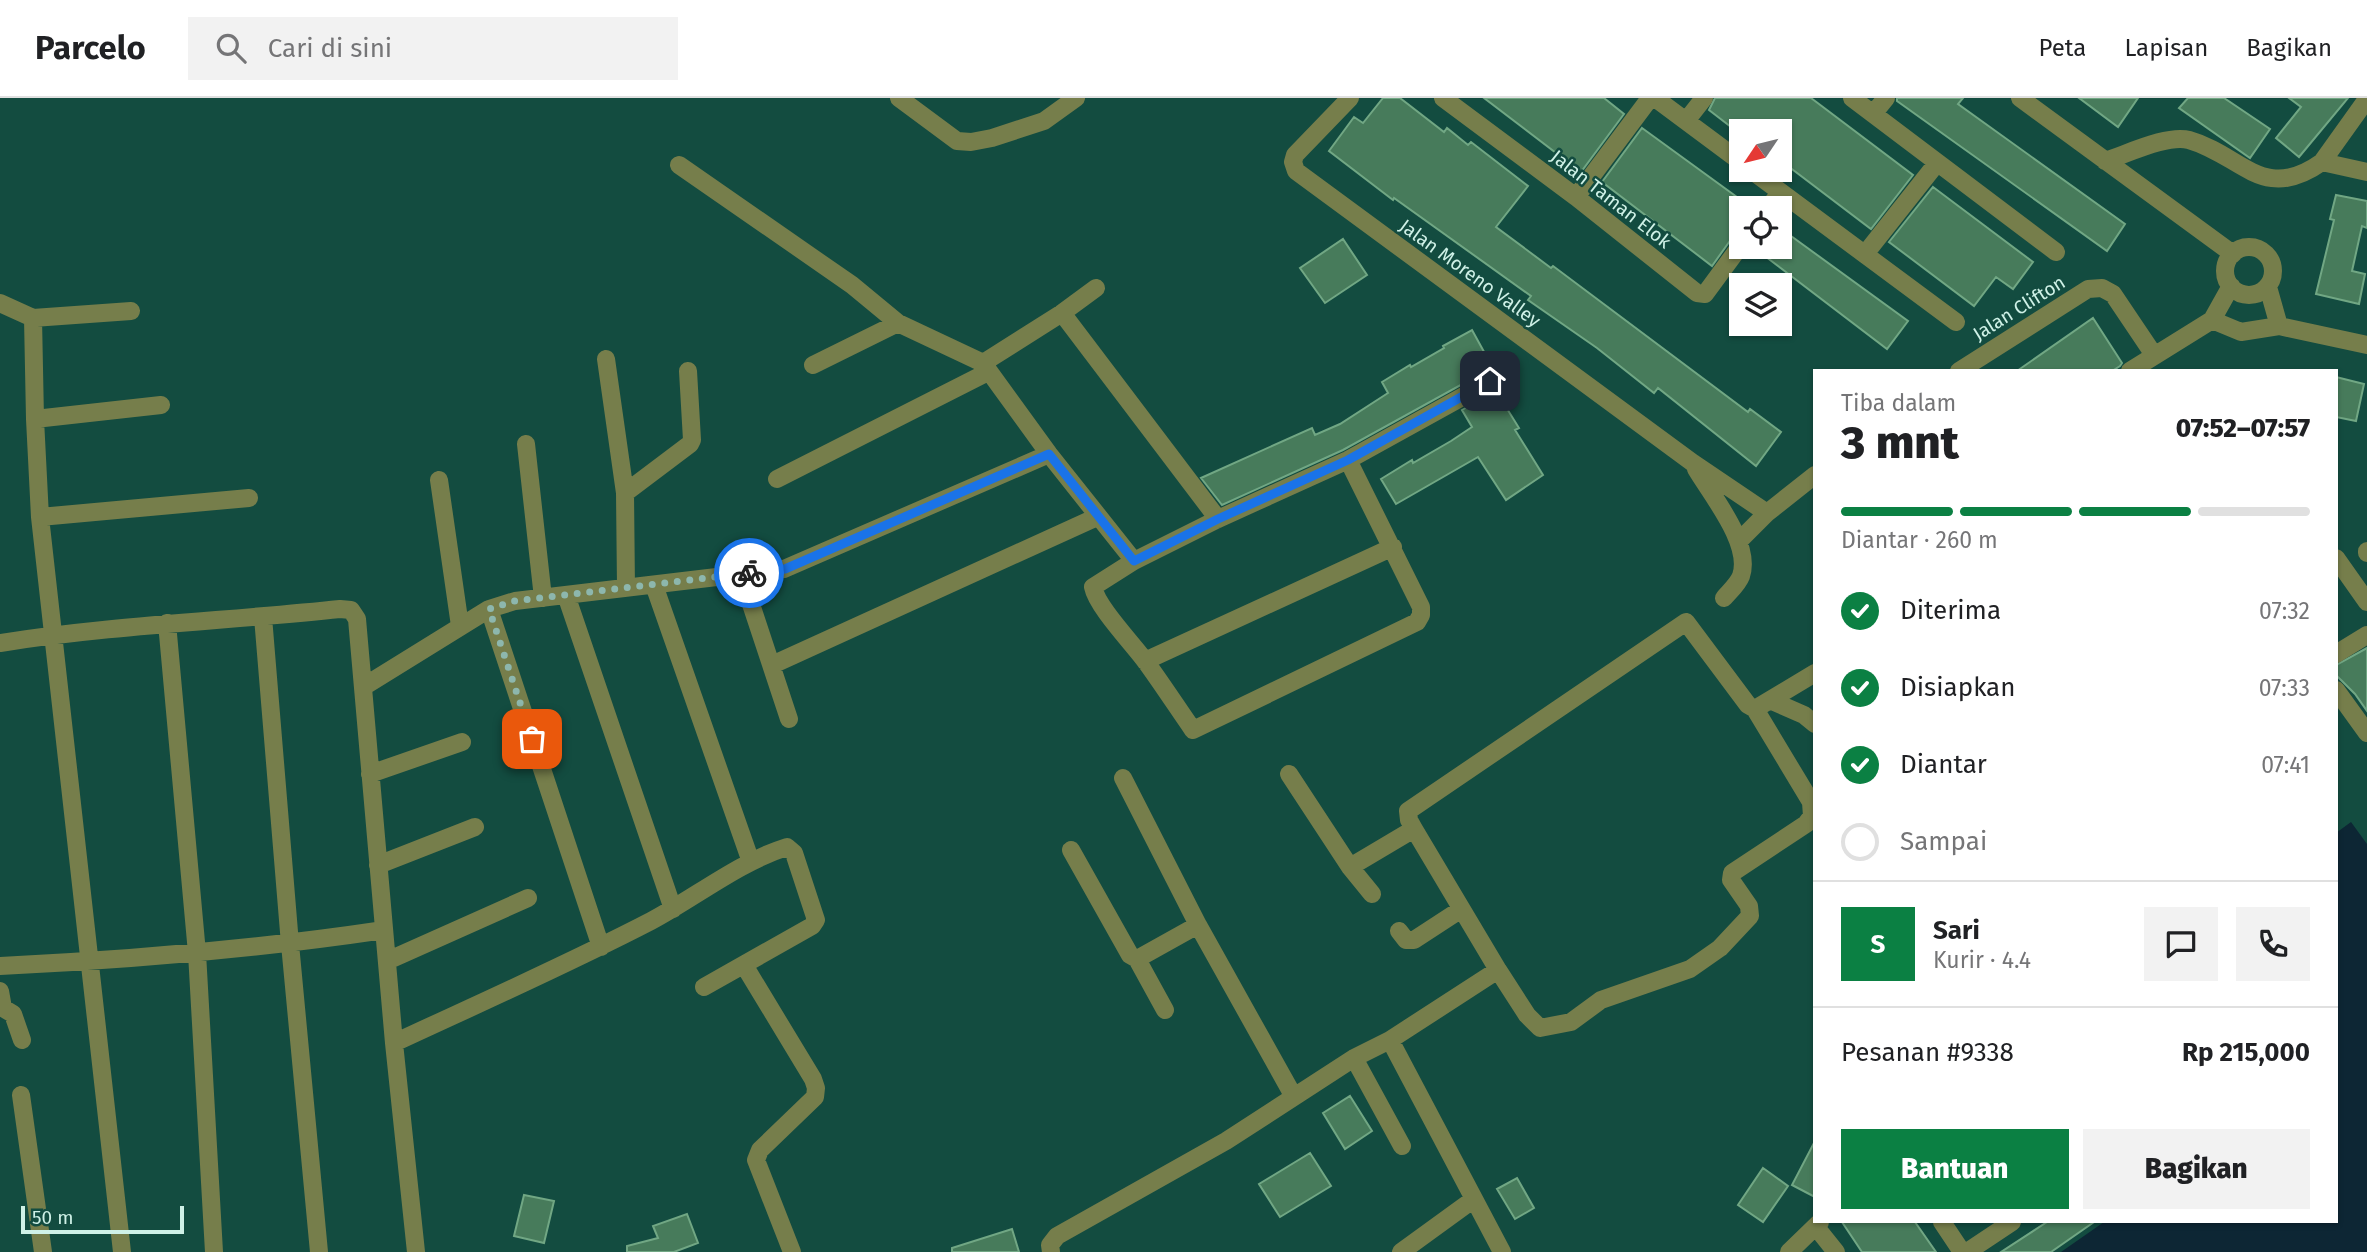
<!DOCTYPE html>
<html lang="id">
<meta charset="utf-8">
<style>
:root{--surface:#fff;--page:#f2f2f2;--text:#202124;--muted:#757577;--line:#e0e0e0;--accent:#0b8043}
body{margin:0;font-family:"Fira Sans",sans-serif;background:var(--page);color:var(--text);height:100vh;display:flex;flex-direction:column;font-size:26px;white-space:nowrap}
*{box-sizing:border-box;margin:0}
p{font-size:23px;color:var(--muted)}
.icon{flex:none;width:38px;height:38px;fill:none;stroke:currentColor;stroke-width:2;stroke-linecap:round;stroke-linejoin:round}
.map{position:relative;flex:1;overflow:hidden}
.side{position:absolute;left:1813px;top:271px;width:525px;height:854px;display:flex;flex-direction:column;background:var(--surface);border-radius:0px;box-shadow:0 2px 5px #0004}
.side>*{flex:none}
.needle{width:46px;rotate:235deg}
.fabs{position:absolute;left:1729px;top:21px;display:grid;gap:14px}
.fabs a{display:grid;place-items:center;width:63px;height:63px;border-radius:0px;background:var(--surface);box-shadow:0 2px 5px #0004;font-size:35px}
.scale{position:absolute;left:21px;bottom:18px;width:163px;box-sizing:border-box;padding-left:7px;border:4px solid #cff1e7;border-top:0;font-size:19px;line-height:24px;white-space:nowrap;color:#cff1e7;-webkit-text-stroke:5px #134c40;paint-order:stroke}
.pin{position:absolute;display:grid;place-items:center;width:60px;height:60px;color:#fff;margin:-30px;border-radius:14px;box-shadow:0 4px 10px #0006}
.courier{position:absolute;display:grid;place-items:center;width:70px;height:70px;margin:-35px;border:5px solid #1a73e8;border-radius:50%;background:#fff;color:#222;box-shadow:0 2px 9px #0007}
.head em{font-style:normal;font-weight:800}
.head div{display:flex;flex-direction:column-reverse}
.head{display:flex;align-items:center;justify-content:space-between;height:119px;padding:0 28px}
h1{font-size:46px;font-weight:800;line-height:52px}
.bar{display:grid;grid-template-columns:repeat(4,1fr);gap:10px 7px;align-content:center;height:84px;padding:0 28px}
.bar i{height:9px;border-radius:5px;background:var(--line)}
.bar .current{background:var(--accent)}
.bar p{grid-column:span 4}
.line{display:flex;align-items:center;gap:18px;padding:0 28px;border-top:2px solid var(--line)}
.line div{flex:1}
.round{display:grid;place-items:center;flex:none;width:74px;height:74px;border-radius:0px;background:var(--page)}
ol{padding:0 28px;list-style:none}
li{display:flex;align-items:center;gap:21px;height:77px}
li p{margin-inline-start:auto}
li .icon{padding:7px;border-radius:50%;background:var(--accent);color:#fff;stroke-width:4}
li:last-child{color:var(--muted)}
li i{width:38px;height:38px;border:4px solid var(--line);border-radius:50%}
.button{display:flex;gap:14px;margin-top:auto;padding:14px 28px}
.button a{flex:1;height:80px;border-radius:0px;background:var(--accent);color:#fff;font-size:28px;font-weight:800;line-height:80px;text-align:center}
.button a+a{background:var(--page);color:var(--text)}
header{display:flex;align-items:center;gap:42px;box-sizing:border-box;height:98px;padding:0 35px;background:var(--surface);border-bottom:2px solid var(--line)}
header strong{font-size:33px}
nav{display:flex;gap:38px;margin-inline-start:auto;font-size:24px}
.search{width:490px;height:63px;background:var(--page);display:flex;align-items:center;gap:18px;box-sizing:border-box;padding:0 24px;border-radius:0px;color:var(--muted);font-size:26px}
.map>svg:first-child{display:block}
.water{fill:#0d2634}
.building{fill:#477b5b;stroke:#71a784;stroke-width:2}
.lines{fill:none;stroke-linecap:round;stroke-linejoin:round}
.minor{stroke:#767e4b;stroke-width:18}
.done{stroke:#8db7ad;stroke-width:7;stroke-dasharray:0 12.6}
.route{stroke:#1a73e8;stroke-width:9}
.labels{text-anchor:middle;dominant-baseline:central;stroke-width:5;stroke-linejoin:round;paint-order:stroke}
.street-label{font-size:19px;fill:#cff1e7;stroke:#134c40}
</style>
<header>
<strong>Parcelo</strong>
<div class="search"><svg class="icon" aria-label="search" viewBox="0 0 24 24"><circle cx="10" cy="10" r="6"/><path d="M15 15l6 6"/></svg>Cari di sini</div>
<nav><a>Peta</a><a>Lapisan</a><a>Bagikan</a></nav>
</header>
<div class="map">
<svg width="2367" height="1154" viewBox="0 0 2367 1154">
<rect width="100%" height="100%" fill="#134c40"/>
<path class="water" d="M2351,724L2367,746V1154H2061L2104,1124H2336V735Z"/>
<path class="building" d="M1383,0H1400L1444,34L1447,30L1468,47L1471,44L1528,88L1496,129L1551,170L1553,168L1748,314L1750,311L1781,334L1756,368L1658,290L1654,295L1597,250L1528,202L1531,198L1394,100L1393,102L1329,53L1354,19L1363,25Z
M1484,0H1604L1624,16L1581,74Z
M1715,0H1811L1913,77L1871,131L1780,62V33H1731V29L1709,12Z
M1897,0H1963L1958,6L2125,126L2107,153L1897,3Z
M2079,0H2138L2118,29Z
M2188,0H2224L2270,31L2250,60L2179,10Z
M2289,0H2348L2299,59L2276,40L2301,9Z
M1642,30L1741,102V136L1732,140L1712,168L1602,84Z
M1933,89L2033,164L2013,191L1996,179L1974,208L1889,144Z
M2336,97L2367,103V130L2362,128L2352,173L2365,176L2359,206L2316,196L2334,122L2330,121Z
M1780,130L1908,223L1887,251L1753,149H1780Z
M1343,141L1367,177L1325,205L1300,170Z
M2093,220L2122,265L2120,268L2112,273H2017Z
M1472,232L1494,272L1486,273L1343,352L1222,407L1201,380L1312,330L1315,337L1340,326L1388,295L1382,284L1410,267L1411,269L1444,250L1443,248Z
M2336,279L2364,286L2356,323L2336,319Z
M1496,293L1519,330L1515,332L1543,377L1506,402L1478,359L1396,406L1381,381L1412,362L1413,365L1451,343L1472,329L1462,312Z
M2367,550V613L2355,596L2336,577V567Z
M1350,998L1372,1033L1345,1051L1323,1015Z
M1815,1043V1099L1792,1087Z
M1310,1055L1331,1088L1280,1119L1259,1086Z
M1763,1070L1788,1088L1763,1124L1738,1107Z
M1517,1080L1534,1110L1515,1121L1497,1091Z
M524,1097L554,1103L544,1145L514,1138Z
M687,1116L698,1145L674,1154H627V1148L658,1140L653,1128Z
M1842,1124H1915L1936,1154H1862Z
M2047,1124H2094L2051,1154H2001Z
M1012,1131L1019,1154H952V1150Z"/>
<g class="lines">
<path class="minor" d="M899,0L957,43L971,44L992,40L1044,23L1076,0
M1350,0L1295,57L1293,64L1296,73L1693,365L1767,415
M1443,0L1576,99L1697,195L1705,196L1741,147
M1655,0L1741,64
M1852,0L2056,154
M2020,0L2233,156
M1873,16L1886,0
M1686,23L1704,0
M2105,63C2127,56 2168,36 2189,42C2242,57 2263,106 2322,64L2367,74
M2322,64L2367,1
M679,67L852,187L898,225L983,265L1049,356L1134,463
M1751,72L1956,224
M1576,99L1650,0
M1768,110L1781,94
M2225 173a24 24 0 1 1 48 0a24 24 0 1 1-48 0Z
M1865,156L1937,65
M0,205L33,220L131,213
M1062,215L1218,421
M33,220L35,321L40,419L122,1154
M2212,222L2241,234L2279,228L2268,189
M2279,228L2367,247
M606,261L625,395L626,490
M983,265L1062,215L1096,190
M813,267L898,225
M1959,273L2088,191L2102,190L2113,196L2154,257
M2130,273L2212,222L2231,188
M35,321L161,307
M526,346L543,500
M1348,362L1421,509V517L1417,524L1193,632C1177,609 1162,586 1146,564C1133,546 1097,509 1093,489L1134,463L1218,421L1348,362L1491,283
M1696,371C1712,398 1752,446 1741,478C1738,486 1730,493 1724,500
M777,381L988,274
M439,382L460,528
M625,395L690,346L692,342L688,273
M40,419L249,400
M1739,443L1767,415L1815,377
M2367,455V453
M2336,460L2367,504
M741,476L789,621
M654,487L751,764
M566,497L673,811
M489,511L601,849
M263,519L290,846L319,1154
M167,525L197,855L214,1154
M0,545C113,527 227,523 340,511L351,512L357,521L394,945L416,1154
M2336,556L2367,537
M1145,563L1393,449
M772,567L1097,419
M363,589L489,511L515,503L784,471L1049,356
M2336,592L2367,635
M1772,603L1804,617L1815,626
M370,676L462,644
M1289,676L1350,769L1372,796
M1123,680L1198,827L1294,999
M1071,752L1130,857L1137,861L1165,912
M378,767L475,729
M1350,769L1414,731
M1399,833L1406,842H1414L1460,812
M1137,861L1198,827
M387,863L528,800
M744,867L813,981L816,990L815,999L760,1052L756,1062L792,1154
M0,868C129,862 256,851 384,832
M1498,872L1527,917L1540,930L1571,924L1601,902L1690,871L1720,850L1750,818L1749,808L1731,782L1732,775L1806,726L1812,718L1811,704L1755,611
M0,893L3,910L13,916L22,942
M1390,942L1502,1154
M394,945C480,905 566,867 651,823C696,799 739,764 787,749L794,755L816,822L812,828L704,889
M1354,960L1402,1048
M21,997L43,1154
M1942,1124L1962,1154
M1816,1129L1836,1154
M1051,1154L1050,1147L1057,1138L1226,1043L1354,960L1390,942L1498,872L1414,731L1409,722L1408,713L1686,524L1748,607L1755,611L1815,575
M1401,1154L1474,1101
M1789,1154L1820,1124
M1967,1154L2012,1124"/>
</g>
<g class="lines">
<path class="done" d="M532,641L489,511L514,503L749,475"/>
<path class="route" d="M749,475L785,471L1049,356L1134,463L1218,421L1348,362L1490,283"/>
</g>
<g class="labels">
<g class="street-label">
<text transform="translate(1611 101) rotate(38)">Jalan Taman Elok</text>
<text transform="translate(1470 175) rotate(36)">Jalan Moreno Valley</text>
<text transform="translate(2019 210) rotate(-32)">Jalan Clifton</text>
</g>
</g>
</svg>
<div class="fabs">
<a><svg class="needle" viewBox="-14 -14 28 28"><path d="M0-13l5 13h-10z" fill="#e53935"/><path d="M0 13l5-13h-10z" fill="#757577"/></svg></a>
<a><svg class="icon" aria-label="locate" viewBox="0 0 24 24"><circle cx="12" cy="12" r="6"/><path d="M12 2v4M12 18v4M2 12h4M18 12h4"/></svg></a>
<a><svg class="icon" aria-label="layers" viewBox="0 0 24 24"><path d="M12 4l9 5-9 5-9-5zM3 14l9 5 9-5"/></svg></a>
</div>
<div class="scale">50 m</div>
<div class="pin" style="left:532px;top:641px;background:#ea580c"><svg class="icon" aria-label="bag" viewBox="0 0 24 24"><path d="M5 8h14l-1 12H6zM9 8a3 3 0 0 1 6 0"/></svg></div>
<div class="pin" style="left:1490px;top:283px;background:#1f2937"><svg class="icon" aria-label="home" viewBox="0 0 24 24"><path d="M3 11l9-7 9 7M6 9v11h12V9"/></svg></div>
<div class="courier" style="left:749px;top:475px"><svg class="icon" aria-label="bike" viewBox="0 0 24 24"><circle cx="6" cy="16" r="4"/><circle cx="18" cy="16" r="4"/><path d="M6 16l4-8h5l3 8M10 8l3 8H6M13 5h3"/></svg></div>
<section class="side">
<div class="head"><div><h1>3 mnt</h1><p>Tiba dalam</p></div><em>07:52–07:57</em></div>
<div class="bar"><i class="current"></i><i class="current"></i><i class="current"></i><i></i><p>Diantar · 260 m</p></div>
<ol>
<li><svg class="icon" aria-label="check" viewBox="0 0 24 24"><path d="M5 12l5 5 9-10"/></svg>Diterima<p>07:32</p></li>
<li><svg class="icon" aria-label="check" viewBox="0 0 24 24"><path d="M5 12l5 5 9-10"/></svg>Disiapkan<p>07:33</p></li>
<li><svg class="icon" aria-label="check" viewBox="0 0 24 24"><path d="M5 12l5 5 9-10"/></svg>Diantar<p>07:41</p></li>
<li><i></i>Sampai</li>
</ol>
<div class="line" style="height:126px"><b class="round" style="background:var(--accent);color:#fff">S</b><div><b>Sari</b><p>Kurir · 4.4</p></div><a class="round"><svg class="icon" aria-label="chat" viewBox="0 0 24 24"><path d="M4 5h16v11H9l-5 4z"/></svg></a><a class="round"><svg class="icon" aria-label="phone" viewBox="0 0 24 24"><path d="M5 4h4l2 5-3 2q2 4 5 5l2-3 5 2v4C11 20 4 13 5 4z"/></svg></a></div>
<div class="line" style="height:91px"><div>Pesanan #9338</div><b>Rp 215,000</b></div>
<div class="button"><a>Bantuan</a><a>Bagikan</a></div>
</section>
</div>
